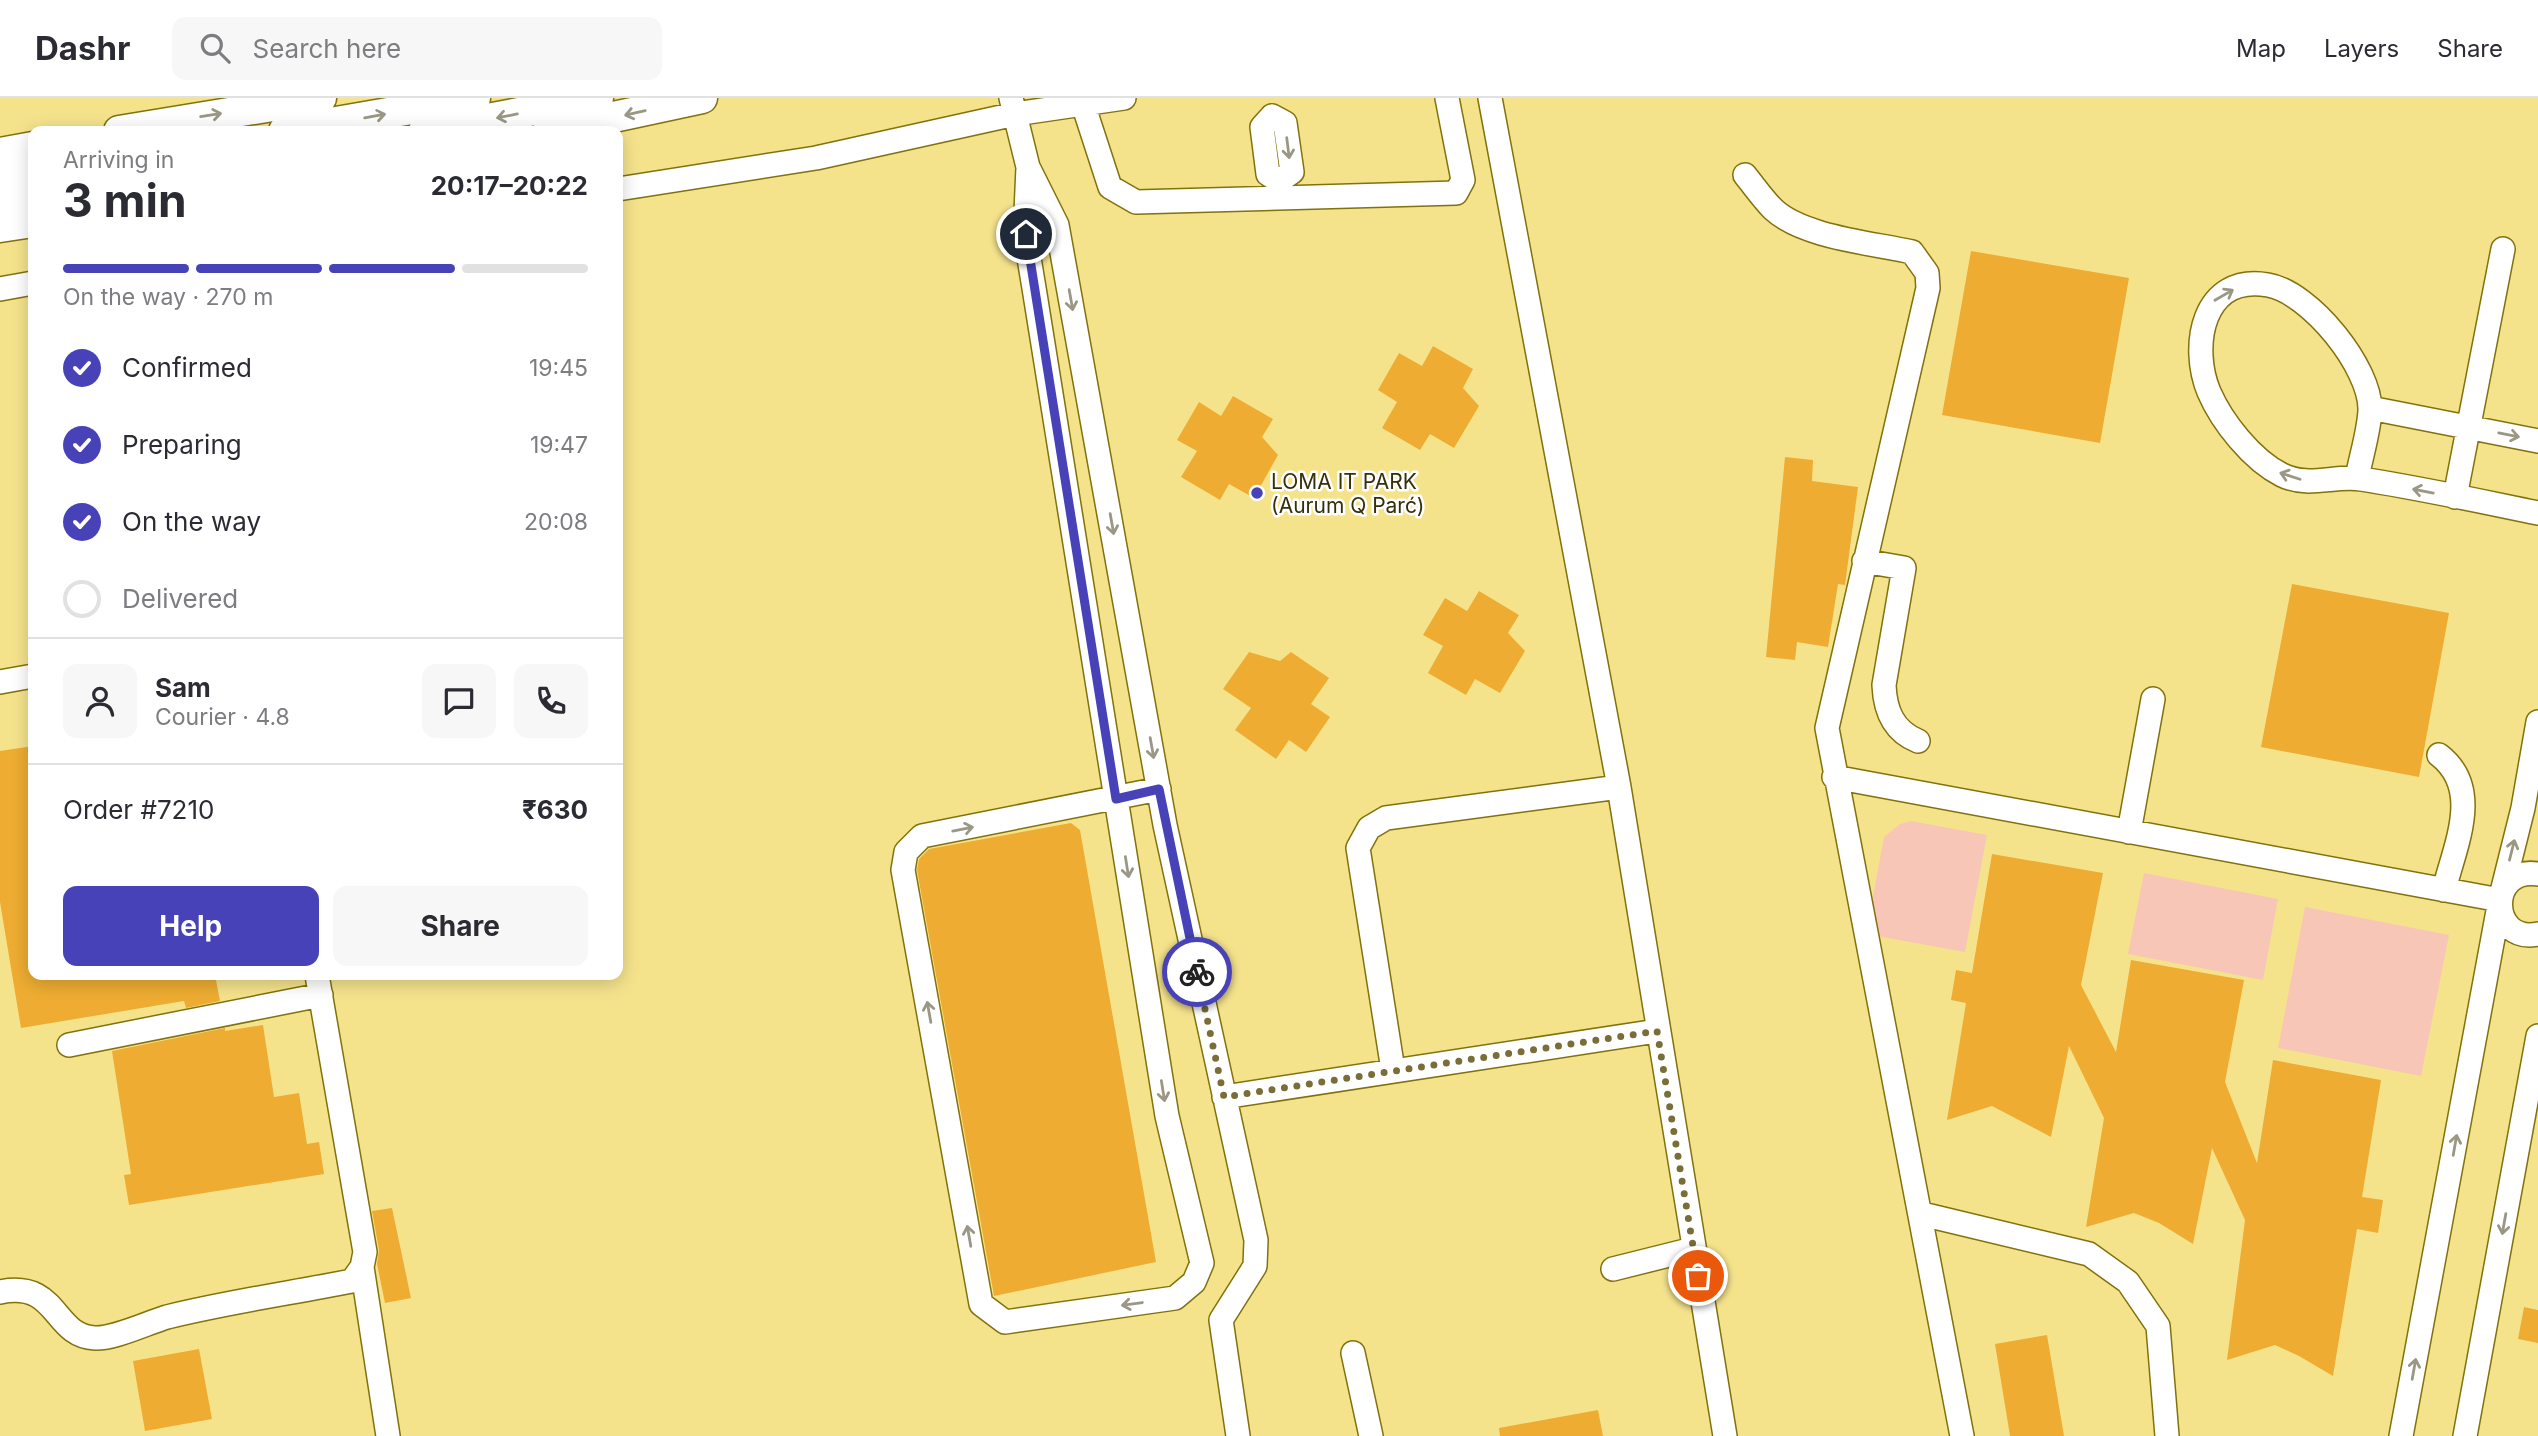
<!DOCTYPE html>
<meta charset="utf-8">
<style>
:root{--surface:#fff;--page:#f7f7f7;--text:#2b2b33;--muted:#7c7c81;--line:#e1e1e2;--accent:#4742b8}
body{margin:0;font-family:Inter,sans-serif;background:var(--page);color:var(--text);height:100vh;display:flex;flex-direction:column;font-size:26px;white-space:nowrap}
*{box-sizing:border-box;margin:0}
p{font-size:23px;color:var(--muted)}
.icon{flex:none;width:38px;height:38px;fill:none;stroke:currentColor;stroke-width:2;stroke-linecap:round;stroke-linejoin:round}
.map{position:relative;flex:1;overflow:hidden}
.panel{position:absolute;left:28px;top:28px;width:595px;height:854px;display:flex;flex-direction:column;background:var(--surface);border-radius:14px;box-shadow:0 4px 18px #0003}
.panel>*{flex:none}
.pin{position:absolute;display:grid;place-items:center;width:60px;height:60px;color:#fff;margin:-30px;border:4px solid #fff;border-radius:50%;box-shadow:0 2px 7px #0007}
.courier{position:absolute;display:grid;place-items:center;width:70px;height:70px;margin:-35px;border:5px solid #4742b8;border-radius:50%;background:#fff;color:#222;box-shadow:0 2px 9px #0007}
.headline em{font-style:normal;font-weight:700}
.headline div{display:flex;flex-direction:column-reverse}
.headline{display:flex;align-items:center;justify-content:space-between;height:119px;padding:0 35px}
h1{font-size:46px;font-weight:700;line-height:52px}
.bar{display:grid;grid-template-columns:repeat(4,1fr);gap:10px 7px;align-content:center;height:84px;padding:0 35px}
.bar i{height:9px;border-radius:5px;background:var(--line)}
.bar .selected{background:var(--accent)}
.bar p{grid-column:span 4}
.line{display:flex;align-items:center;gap:18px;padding:0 35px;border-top:2px solid var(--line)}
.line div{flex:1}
.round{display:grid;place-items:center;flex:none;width:74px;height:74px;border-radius:14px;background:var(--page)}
ol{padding:0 35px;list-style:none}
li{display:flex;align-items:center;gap:21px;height:77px}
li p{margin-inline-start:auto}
li .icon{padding:7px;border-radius:50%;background:var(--accent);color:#fff;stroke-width:4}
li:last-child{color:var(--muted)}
li i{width:38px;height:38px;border:4px solid var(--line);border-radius:50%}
.primary-button{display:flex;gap:14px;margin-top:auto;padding:14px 35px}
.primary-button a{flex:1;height:80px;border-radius:14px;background:var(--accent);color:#fff;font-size:28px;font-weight:700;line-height:80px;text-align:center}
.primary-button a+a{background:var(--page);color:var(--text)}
header{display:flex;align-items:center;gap:42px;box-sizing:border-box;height:98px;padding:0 35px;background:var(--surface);border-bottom:2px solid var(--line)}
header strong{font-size:33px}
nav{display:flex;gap:38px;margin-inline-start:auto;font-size:24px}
.search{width:490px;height:63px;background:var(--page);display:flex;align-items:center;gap:18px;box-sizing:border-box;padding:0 24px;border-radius:14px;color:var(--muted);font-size:26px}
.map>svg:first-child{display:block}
.green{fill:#f7c6b6}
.building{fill:#eead32}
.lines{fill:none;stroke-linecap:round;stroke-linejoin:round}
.minor-casing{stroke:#82710c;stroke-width:26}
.major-casing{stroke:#82710c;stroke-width:33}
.minor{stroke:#fff;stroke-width:23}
.major{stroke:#fff;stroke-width:30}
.oneway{stroke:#9a9784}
.done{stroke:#796e37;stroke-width:7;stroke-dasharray:0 12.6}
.route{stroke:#4742b8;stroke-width:9}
.poi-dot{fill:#4742b8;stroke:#fff;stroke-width:2.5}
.labels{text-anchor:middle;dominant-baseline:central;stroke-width:5;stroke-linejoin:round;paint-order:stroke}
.poi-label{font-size:21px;fill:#362f09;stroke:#fff;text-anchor:start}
</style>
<header>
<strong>Dashr</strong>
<div class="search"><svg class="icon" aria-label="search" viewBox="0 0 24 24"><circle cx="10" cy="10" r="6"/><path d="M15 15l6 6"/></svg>Search here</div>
<nav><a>Map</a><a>Layers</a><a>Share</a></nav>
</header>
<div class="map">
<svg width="2538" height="1338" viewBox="0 0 2538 1338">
<rect width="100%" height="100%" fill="#f5e38c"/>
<path class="green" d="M1911,723L1987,737L1965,854L1866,836L1884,739L1900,726Z
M2144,775L2278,801L2263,882L2128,856Z
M2305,809L2449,837L2421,978L2278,950Z"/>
<path class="building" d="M1971,153L2129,180L2100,345L1942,317Z
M1433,248L1473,271L1463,290L1479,308L1454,350L1430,336L1420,352L1382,330L1397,304L1378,292L1399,255L1422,268Z
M1233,298L1273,321L1262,339L1278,357L1254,400L1229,386L1220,402L1181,379L1197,353L1177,342L1199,304L1221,318Z
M1785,359L1813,362L1812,383L1858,389L1845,487L1838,486L1828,549L1797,544L1795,562L1766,559Z
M2292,486L2449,515L2419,679L2261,649Z
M1479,493L1519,517L1508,535L1525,553L1500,595L1475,581L1466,597L1428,575L1443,548L1423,537L1445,500L1467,513Z
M1249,554L1280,563L1291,554L1329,580L1311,606L1330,619L1306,654L1289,642L1276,661L1235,632L1251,610L1223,591Z
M33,648V877H215L220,903L186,910L184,903L21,930L0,804V653Z
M1071,725L1080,732L1156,1164L994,1198L917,772L919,761L929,751Z
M1992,756L2103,775L2081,887L2116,954L2131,862L2244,882L2225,984L2257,1065L2273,962L2381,982L2362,1099L2383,1102L2378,1135L2357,1131L2333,1278L2299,1258L2275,1247L2227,1262L2245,1122L2212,1050L2193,1146L2159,1125L2134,1115L2086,1129L2104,1020L2069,948L2051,1039L1992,1008L1947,1022L1966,905L1951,902L1956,872L1972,875Z
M263,927L274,999L299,995L307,1046L319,1044L324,1076L129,1107L124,1077L131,1076L112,953L225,930V933Z
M392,1110L411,1200L385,1205L377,1166L379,1152L372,1113Z
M2524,1209L2538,1212V1245L2518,1241Z
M2047,1237L2064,1338H2010L1995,1246Z
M199,1251L212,1321L145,1333L133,1263Z
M1598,1312L1603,1338H1500L1499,1330Z"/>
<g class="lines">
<g class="minor-casing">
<path id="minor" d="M1011,0L1028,69L1057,127L1165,727L1256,1142L1255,1168L1221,1222L1238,1338
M1490,0L1619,689L1725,1338
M1083,6L1110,89L1136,104L1456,95L1463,82L1447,0
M1272,18L1285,25L1292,74L1279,83
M1272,18L1262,29L1268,76L1279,83
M1028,69L1025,136L1034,190L1167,1018L1202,1165L1194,1184L1175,1200L1005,1224L981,1206L903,772L906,754L922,738L1159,691
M1745,77C1754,88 1763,101 1773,111C1802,139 1872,145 1912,154L1927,175L1928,190L1827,630L1962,1338
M618,91L816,60L1015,16L1124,0
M0,191L33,185
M2370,310L2538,343
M2357,380C2361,358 2369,334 2370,312C2371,270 2310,194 2268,187C2202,175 2190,249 2209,294C2222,324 2252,362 2282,377C2308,390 2334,377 2361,381C2420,390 2479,403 2538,415
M2455,399L2503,151
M1864,463L1904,470L1884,587C1885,612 1893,633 1918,643
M0,584L33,578
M2439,657C2483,691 2455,747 2444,792
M1834,679L2500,802
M2129,734L2153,601
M2538,776C2487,768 2489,846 2538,836
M317,877L365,1154L362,1169L388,1338
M69,947L321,897
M1393,972L1358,750L1369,730L1386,720L1619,689
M1224,999L1657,933
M1922,1116L2089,1156L2128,1184L2158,1228L2167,1338
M1613,1171L1693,1151
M0,1194C59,1182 52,1238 95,1240C114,1241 147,1225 167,1219C227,1204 291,1195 352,1183L362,1169
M1353,1255L1371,1338
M2401,1338L2500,802L2523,710L2538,624
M2465,1338L2538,938"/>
</g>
<g class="major-casing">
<path id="major" d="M119,33L321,0
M284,33L475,0
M424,33L598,0
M548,33L702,0
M0,55L33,49
M0,82L33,76
M0,106L33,100
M0,129L33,124"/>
</g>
<use href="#minor" class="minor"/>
<use href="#major" class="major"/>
</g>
<defs><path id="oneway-shaft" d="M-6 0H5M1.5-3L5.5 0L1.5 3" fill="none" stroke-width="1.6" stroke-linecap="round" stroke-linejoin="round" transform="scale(1.75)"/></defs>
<g class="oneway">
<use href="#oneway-shaft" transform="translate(635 15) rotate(167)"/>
<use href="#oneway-shaft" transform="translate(211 17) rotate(-9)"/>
<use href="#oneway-shaft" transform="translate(375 18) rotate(-10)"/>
<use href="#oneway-shaft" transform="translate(507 18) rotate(169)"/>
<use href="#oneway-shaft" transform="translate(1288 50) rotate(83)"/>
<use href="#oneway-shaft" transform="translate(2224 197) rotate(-30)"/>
<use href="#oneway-shaft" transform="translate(1071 202) rotate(80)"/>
<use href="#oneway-shaft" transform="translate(2509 337) rotate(11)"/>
<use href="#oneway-shaft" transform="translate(2290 378) rotate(-162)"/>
<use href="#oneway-shaft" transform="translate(2423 393) rotate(-169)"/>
<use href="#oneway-shaft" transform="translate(1112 426) rotate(80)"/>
<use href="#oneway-shaft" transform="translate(1152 650) rotate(80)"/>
<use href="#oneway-shaft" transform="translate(963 731) rotate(-11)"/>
<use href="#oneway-shaft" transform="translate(2512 752) rotate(-76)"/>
<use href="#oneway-shaft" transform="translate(1127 769) rotate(81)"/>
<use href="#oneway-shaft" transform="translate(929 914) rotate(-100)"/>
<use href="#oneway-shaft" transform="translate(1163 993) rotate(81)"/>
<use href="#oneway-shaft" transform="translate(2455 1047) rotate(-80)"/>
<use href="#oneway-shaft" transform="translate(2504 1126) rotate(100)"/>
<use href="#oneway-shaft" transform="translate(969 1138) rotate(-100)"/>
<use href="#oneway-shaft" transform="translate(1132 1206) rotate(172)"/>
<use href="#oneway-shaft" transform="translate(2414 1271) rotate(-80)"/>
</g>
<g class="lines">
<path class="done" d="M1197,874L1224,999L1657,933L1698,1178"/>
<path class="route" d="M1026,136L1116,701L1159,691L1197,874"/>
</g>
<circle class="poi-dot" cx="1257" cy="395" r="7"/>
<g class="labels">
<g class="poi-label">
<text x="1271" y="383">LOMA IT PARK<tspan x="1271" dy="24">(Aurum Q Parć)</tspan></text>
</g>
</g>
</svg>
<div class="pin" style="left:1698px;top:1178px;background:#ea580c"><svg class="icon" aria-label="bag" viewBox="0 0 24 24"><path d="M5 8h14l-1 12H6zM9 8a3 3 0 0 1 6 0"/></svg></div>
<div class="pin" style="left:1026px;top:136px;background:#1f2937"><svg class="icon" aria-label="home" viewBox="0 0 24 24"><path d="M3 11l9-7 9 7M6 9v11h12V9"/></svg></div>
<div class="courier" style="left:1197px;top:874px"><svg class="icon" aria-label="bike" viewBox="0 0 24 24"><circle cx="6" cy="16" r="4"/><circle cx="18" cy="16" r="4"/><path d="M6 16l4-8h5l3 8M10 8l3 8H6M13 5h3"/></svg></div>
<section class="panel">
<div class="headline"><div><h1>3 min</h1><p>Arriving in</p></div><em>20:17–20:22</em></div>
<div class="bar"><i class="selected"></i><i class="selected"></i><i class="selected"></i><i></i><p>On the way · 270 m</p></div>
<ol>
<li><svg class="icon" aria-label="check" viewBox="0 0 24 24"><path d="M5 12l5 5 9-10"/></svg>Confirmed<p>19:45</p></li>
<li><svg class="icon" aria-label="check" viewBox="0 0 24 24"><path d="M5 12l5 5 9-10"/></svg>Preparing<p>19:47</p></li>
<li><svg class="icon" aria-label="check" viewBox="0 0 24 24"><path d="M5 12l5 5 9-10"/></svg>On the way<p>20:08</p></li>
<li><i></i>Delivered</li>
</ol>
<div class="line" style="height:126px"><a class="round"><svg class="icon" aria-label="person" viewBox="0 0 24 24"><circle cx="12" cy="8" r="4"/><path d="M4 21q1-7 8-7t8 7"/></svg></a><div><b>Sam</b><p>Courier · 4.8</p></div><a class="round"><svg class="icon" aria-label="chat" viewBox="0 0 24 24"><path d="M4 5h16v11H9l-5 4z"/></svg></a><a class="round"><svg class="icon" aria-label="phone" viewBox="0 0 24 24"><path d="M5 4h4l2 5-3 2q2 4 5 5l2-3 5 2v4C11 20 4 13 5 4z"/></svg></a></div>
<div class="line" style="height:91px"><div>Order #7210</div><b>₹630</b></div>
<div class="primary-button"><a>Help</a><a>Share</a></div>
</section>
</div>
